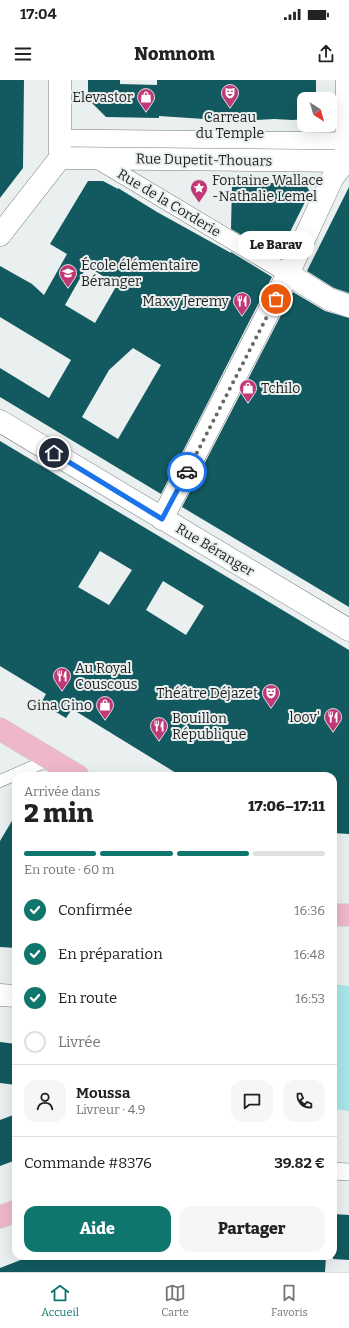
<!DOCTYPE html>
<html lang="fr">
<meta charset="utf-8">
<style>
:root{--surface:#fff;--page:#f6f6f6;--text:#222;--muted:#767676;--line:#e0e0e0;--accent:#0f766e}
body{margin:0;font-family:Bitter,serif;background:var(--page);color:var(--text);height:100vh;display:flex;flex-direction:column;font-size:15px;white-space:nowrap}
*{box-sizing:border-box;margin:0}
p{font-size:13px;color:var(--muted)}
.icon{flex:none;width:22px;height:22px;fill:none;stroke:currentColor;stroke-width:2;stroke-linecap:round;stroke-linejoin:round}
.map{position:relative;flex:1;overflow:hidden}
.drawer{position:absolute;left:12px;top:692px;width:325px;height:488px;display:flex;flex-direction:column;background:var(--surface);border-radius:12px;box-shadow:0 4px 16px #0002}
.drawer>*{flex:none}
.needle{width:26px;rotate:143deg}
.controls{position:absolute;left:297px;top:12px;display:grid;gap:8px}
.controls a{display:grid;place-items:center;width:40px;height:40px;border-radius:8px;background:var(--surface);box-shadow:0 4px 16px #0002;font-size:20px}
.pin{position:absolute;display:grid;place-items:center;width:34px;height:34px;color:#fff;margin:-17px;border:2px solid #fff;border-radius:50%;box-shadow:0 1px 4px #0007}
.courier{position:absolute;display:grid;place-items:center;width:40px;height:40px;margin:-20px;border:3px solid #1a73e8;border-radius:50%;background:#fff;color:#222;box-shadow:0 1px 5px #0007}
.bubble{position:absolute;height:28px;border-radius:12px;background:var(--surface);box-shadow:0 4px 16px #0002;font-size:13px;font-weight:800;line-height:28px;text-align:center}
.headline em{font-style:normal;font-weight:800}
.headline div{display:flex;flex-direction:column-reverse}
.headline{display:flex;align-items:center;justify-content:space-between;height:68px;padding:0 12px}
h1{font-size:26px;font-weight:800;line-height:30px}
.bar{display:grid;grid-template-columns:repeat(4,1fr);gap:6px 4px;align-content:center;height:48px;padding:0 12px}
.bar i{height:5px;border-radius:3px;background:var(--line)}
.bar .current{background:var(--accent)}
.bar p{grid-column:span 4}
.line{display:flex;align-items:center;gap:10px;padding:0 12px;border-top:1px solid var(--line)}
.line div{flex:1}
.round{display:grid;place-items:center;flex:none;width:42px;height:42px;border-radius:12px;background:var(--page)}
ol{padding:0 12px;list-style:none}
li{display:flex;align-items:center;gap:12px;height:44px}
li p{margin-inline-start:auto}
li .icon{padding:4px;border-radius:50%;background:var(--accent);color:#fff;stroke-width:4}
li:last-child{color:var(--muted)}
li i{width:22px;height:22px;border:2px solid var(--line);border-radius:50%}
.button{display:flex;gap:8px;margin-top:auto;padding:8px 12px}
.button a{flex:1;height:46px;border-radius:12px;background:var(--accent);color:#fff;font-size:16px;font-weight:800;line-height:46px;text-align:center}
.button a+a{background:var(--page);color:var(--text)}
.status{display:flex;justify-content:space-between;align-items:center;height:28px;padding:0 20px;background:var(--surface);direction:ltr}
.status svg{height:11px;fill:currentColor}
header{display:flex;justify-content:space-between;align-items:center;height:52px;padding:0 12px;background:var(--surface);font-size:18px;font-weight:800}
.menu{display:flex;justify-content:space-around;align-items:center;height:56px;border-top:1px solid var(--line);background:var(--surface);font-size:11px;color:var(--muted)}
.menu a{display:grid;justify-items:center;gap:2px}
.menu .current{color:var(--accent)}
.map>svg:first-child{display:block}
.green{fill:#a7e6ea}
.building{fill:#125a5f;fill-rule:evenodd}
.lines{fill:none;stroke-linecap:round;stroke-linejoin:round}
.service-casing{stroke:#787c7c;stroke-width:13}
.pedestrian-casing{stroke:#787c7c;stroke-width:18}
.minor-casing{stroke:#787c7c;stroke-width:23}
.secondary-casing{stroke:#787c7c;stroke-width:23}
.primary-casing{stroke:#c9c9c9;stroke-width:23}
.service{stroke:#fff;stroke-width:12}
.pedestrian{stroke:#fff;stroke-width:17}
.minor{stroke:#fff;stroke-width:22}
.secondary{stroke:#fff;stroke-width:22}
.primary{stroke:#eeb7cc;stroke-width:22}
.done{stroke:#666868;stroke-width:4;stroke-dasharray:0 7.2}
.route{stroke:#1a73e8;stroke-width:5}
.labels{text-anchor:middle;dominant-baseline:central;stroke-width:4;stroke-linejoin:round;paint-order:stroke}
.poi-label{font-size:14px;fill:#1f2020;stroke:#eaefef;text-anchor:end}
.street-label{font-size:14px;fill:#1f2020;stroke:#eaefef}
</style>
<div class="status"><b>17:04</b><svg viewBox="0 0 49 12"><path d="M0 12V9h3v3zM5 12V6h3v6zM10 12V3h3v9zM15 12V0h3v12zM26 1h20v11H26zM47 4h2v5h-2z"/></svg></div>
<header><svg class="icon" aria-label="menu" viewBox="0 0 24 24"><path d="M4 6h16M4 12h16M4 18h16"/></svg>Nomnom<svg class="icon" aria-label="share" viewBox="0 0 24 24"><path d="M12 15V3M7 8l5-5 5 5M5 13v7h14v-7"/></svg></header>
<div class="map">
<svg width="349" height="1192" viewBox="0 0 349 1192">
<rect width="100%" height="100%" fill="#eaefef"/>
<path class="green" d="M333,904L349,906V1031L333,1029Z"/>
<path class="building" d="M0,0H24L23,88L0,118Z
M88,0H120V4L157,5V0H316V19H304V39L293,40L274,39L256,40L227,37L204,39L159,36V38L106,37L88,19Z
M88,101H103L118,109V108L157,132L231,173V172L272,197L161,414L0,317V288L49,318L71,280L0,237V186L32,204L44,215L67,174L50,164ZM87,186L117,205L95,243L65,225ZM133,268L161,285L118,359L82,337L109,290Z
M232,103H305L310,112L278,176L231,149Z
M349,107V213L334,208L307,191Z
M293,212L325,231L349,238V527L182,427Z
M0,361L349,570V754L333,753V696H181L72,629L66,638L41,623L46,614L0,586ZM100,471L132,490L109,525L78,507ZM163,501L204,526L186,555L146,530Z
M16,734V868L0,867V761Z
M0,962L16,964V1005L0,1003Z
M16,1034V1080L0,1086V1040Z
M333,1134L349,1135V1180L333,1179Z
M31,1176H326L325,1192H0V1188Z"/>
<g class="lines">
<g class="service-casing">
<path id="service" d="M0,701L51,679"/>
</g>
<g class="pedestrian-casing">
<path id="pedestrian" d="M60,58L346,61
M94,78L288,194
M333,1091L349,1092"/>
</g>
<g class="minor-casing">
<path id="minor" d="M60,78L349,81
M60,78V0
M346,81L347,0
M0,155L60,78
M288,194L329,219L349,226
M0,341L349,550
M162,439L288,194L333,97L346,81"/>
</g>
<g class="secondary-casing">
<path id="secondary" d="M0,915L16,916"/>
</g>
<g class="primary-casing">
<path id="primary" d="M0,649L78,696
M333,835H349
M0,1137L16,1131"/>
</g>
<use href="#service" class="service"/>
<use href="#pedestrian" class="pedestrian"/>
<use href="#minor" class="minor"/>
<use href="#secondary" class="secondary"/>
<use href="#primary" class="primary"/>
</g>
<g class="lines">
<path class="done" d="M187,392L276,219"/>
<path class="route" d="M54,373L162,439L187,392"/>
</g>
<defs>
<g id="theatre-pin" transform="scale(0.9)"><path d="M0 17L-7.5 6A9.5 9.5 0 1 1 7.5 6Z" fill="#c03977" stroke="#eaefef"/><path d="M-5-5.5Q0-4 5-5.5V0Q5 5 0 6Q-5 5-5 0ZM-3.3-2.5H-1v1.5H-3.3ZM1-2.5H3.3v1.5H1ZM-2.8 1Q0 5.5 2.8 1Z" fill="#fff"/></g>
<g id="shop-pin" transform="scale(0.9)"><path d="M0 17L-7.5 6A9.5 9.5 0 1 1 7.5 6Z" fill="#c03977" stroke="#eaefef"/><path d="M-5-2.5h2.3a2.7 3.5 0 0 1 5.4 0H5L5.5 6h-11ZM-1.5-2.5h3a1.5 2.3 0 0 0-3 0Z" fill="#fff"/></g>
<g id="sight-pin" transform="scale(0.9)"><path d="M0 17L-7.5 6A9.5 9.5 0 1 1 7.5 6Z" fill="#c03977" stroke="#eaefef"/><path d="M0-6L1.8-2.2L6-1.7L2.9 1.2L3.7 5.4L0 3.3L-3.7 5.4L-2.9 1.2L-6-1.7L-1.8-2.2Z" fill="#fff"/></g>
<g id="school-pin" transform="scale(0.9)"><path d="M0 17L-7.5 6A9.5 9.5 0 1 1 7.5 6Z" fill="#c03977" stroke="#eaefef"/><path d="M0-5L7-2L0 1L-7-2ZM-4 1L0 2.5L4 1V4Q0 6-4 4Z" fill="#fff"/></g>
<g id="restaurant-pin" transform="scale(0.9)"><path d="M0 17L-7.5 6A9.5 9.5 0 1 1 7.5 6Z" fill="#c03977" stroke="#eaefef"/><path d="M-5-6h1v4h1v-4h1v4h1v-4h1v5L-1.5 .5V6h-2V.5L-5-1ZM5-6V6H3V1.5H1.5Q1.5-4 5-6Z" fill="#fff"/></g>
</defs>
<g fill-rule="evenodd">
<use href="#theatre-pin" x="230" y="13"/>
<use href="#shop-pin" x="146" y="17"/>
<use href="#sight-pin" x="199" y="108"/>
<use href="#school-pin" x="68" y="193"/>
<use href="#restaurant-pin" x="242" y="221"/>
<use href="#shop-pin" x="248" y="308"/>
<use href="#restaurant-pin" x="62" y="596"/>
<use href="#theatre-pin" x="271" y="613"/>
<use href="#shop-pin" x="105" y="625"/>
<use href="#restaurant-pin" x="333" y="637"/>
<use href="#restaurant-pin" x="159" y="646"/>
</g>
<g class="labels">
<g class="poi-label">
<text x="133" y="17">Elevastor</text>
<text x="230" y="37" text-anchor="middle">Carreau<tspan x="230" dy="16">du Temple</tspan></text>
<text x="212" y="100" text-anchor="start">Fontaine Wallace<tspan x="212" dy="16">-Nathalie Lemel</tspan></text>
<text x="81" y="185" text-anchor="start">École élémentaire<tspan x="81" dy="16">Béranger</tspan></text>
<text x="229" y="221">Max y Jeremy</text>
<text x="261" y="308" text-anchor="start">Tchilo</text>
<text x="75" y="588" text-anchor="start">Au Royal<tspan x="75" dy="16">Couscous</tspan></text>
<text x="258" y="613">Théâtre Déjazet</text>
<text x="92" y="625">Gina Gino</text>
<text x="320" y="637">loov'</text>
<text x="172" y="638" text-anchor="start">Bouillon<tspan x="172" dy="16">République</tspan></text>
</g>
<g class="street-label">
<text transform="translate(204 80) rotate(1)">Rue Dupetit-Thouars</text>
<text transform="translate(169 123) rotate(31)">Rue de la Corderie</text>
<text transform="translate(215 470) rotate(31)">Rue Béranger</text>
</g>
</g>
</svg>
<div class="controls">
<a><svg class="needle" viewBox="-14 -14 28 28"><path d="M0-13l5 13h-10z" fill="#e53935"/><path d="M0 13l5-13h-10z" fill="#767676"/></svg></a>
</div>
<div class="pin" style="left:276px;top:219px;background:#ea580c"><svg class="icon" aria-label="bag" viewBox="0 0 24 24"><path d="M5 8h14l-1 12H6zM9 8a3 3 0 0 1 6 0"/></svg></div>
<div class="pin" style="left:54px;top:373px;background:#1f2937"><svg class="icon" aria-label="home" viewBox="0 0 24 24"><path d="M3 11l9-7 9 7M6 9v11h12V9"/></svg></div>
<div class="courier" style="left:187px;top:392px"><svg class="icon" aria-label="car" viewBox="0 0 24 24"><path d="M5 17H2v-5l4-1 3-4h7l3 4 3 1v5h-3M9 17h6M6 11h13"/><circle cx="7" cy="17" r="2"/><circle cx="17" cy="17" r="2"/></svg></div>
<div class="bubble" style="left:238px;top:151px;width:76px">Le Barav</div>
<section class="drawer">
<div class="headline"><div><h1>2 min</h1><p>Arrivée dans</p></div><em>17:06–17:11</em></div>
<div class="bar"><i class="current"></i><i class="current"></i><i class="current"></i><i></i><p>En route · 60 m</p></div>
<ol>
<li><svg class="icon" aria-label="check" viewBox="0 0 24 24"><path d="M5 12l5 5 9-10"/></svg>Confirmée<p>16:36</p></li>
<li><svg class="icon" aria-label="check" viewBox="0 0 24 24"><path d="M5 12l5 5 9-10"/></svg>En préparation<p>16:48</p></li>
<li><svg class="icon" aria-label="check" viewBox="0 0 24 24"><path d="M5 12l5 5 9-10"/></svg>En route<p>16:53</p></li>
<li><i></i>Livrée</li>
</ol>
<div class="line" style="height:72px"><a class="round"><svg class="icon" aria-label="person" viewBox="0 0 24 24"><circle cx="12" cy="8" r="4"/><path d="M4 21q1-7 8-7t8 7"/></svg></a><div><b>Moussa</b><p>Livreur · 4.9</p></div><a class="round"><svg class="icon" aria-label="chat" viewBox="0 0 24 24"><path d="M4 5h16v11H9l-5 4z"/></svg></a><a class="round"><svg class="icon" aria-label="phone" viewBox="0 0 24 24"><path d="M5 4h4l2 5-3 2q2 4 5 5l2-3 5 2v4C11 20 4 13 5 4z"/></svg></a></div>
<div class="line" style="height:52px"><div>Commande #8376</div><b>39.82 €</b></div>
<div class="button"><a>Aide</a><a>Partager</a></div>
</section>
</div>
<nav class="menu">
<a class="current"><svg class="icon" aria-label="home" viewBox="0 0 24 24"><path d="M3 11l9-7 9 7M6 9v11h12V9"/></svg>Accueil</a>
<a><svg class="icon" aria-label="map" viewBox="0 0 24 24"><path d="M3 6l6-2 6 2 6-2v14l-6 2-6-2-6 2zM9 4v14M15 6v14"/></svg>Carte</a>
<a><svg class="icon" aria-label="saved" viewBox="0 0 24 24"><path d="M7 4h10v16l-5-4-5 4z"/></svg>Favoris</a>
</nav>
